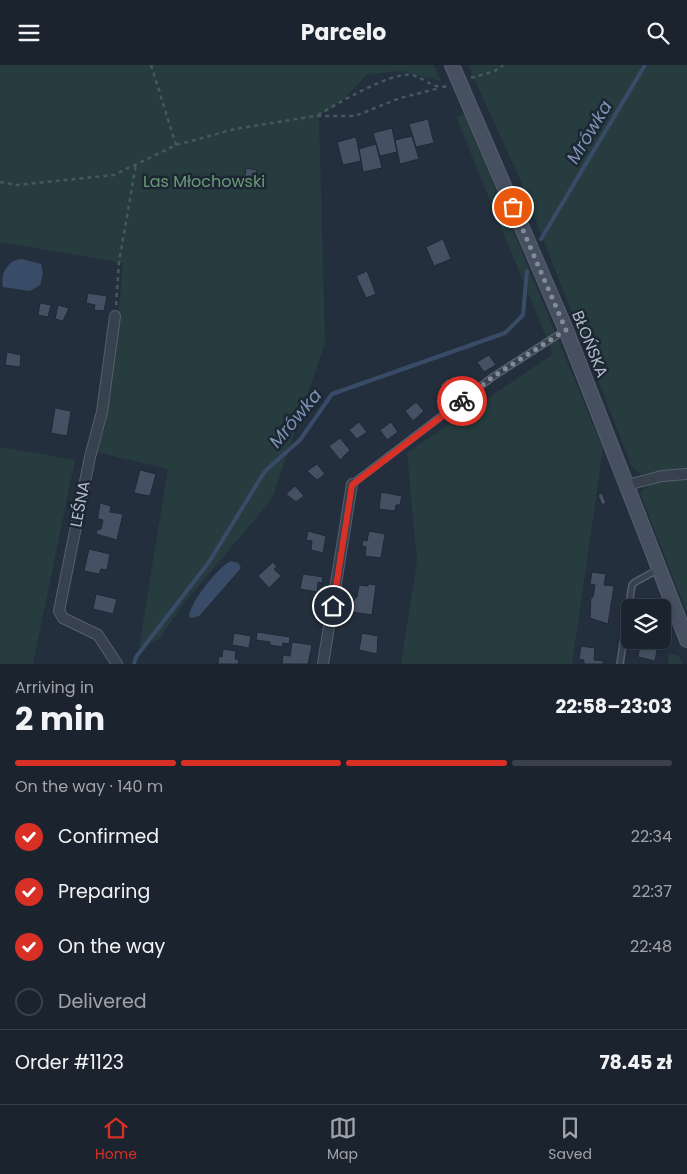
<!DOCTYPE html>
<meta charset="utf-8">
<style>
:root{--surface:#1b232e;--page:#282f3a;--text:#f1f3f6;--muted:#a0a4aa;--line:#39404a;--accent:#d93025}
body{margin:0;font-family:Poppins,sans-serif;background:var(--page);color:var(--text);height:100vh;display:flex;flex-direction:column;font-size:19px;white-space:nowrap}
*{box-sizing:border-box;margin:0}
p{font-size:16px;color:var(--muted)}
.icon{flex:none;width:28px;height:28px;fill:none;stroke:currentColor;stroke-width:2;stroke-linecap:round;stroke-linejoin:round}
.map{position:relative;height:599px;overflow:hidden}
.side{display:flex;flex-direction:column;background:var(--surface);flex:1}
.side>*{flex:none}
.controls{position:absolute;left:621px;top:534px;display:grid;gap:10px}
.controls a{display:grid;place-items:center;width:50px;height:50px;border-radius:8px;background:var(--surface);box-shadow:0 2px 8px #0003,0 0 0 1px var(--line);font-size:25px}
.pin{position:absolute;display:grid;place-items:center;width:42px;height:42px;color:#fff;margin:-21px;border:2px solid #fff;border-radius:50%;box-shadow:0 1px 5px #0007}
.courier{position:absolute;display:grid;place-items:center;width:50px;height:50px;margin:-25px;border:4px solid #d93025;border-radius:50%;background:#fff;color:#222;box-shadow:0 1px 6px #0007}
.summary em{font-style:normal;font-weight:700}
.summary div{display:flex;flex-direction:column-reverse}
.summary{display:flex;align-items:center;justify-content:space-between;height:85px;padding:0 15px}
h1{font-size:32px;font-weight:700;line-height:38px}
.bar{display:grid;grid-template-columns:repeat(4,1fr);gap:8px 5px;align-content:center;height:60px;padding:0 15px}
.bar i{height:6px;border-radius:4px;background:var(--line)}
.bar .current{background:var(--accent)}
.bar p{grid-column:span 4}
.line{display:flex;align-items:center;gap:12px;padding:0 15px;border-top:1px solid var(--line)}
.line div{flex:1}
ol{padding:0 15px;list-style:none}
li{display:flex;align-items:center;gap:15px;height:55px}
li p{margin-inline-start:auto}
li .icon{padding:5px;border-radius:50%;background:var(--accent);color:#fff;stroke-width:4}
li:last-child{color:var(--muted)}
li i{width:28px;height:28px;border:2px solid var(--line);border-radius:50%}
header{display:flex;justify-content:space-between;align-items:center;height:65px;padding:0 15px;background:var(--surface);font-size:22px;font-weight:700}
.menu{display:flex;justify-content:space-around;align-items:center;height:70px;border-top:1px solid var(--line);background:var(--surface);font-size:14px;color:var(--muted)}
.menu a{display:grid;justify-items:center;gap:2px}
.menu .current{color:var(--accent)}
.map>svg:first-child{display:block}
.green{fill:#263c3f}
.water{fill:#394c67}
.lines{fill:none;stroke-linecap:round;stroke-linejoin:round}
.stream{stroke:#394c67;stroke-width:4}
.building{fill:#455162;stroke:#1f2835}
.lane-casing{stroke:#565f6c;stroke-width:8}
.street-casing{stroke:#565f6c;stroke-width:12}
.secondary-casing{stroke:#565f6c;stroke-width:16}
.path{stroke:#44595c;stroke-width:2.5;stroke-dasharray:4 4;stroke-linecap:butt}
.lane{stroke:#38414e;stroke-width:5}
.street{stroke:#38414e;stroke-width:10}
.secondary{stroke:#465061;stroke-width:14}
.done{stroke:#828b98;stroke-width:5;stroke-dasharray:0 9}
.route{stroke:#d93025;stroke-width:6}
.labels{text-anchor:middle;dominant-baseline:central;stroke-width:5;stroke-linejoin:round;paint-order:stroke}
.park-label{font-size:16px;fill:#6b9a76;stroke:#1d2633}
.street-label{font-size:16px;fill:#b4bcc9;stroke:#1d2633}
.water-label{font-size:18px;font-style:italic;fill:#7c92b1;stroke:#1d2633}
</style>
<header><svg class="icon" aria-label="menu" viewBox="0 0 24 24"><path d="M4 6h16M4 12h16M4 18h16"/></svg>Parcelo<svg class="icon" aria-label="search" viewBox="0 0 24 24"><circle cx="10" cy="10" r="6"/><path d="M15 15l6 6"/></svg></header>
<div class="map">
<svg width="687" height="599" viewBox="0 0 687 599">
<rect width="100%" height="100%" fill="#242f3e"/>
<path class="green" d="M0,0H434L441,16L400,6L366,10L345,33L319,51L325,278L272,434L184,538L159,574L139,582L168,404L96,387L114,295L123,198L0,177Z
M468,0H687V404L640,409L632,402L519,112Z
M465,48L603,384L572,599H401L417,496L407,388L553,289L456,52Z
M0,382L75,395L33,599H0Z
M687,414V548L640,428C652,414 670,415 687,414Z
M669,588L679,591L682,599H668Z"/>
<path class="water" d="M22,194L41,199L43,208L40,220L30,226L3,222C0,210 8,194 22,194Z
M231,496L238,498L241,503L199,551L192,553L189,552C190,537 218,502 231,496Z"/>
<g class="lines">
<path class="stream" d="M541,174L645,0
M134,599L136,592L209,497L265,406L300,375L332,329L505,268L523,250L527,206"/>
</g>
<path class="building" d="M428,54L434,78L416,82L409,59Z
M392,63L397,87L380,91L373,68Z
M412,71L419,94L400,99L395,75Z
M356,72L361,96L343,100L337,77Z
M376,79L382,103L363,107L359,84Z
M246,103L257,105L254,120L244,118Z
M443,174L451,194L434,201L426,182Z
M367,206L376,229L366,233L356,211Z
M88,228L107,231L104,246L94,245L95,240L86,238Z
M40,238L51,240L48,252L38,250Z
M58,240L69,243L63,256L55,254Z
M7,287L21,290L20,302L5,300Z
M489,290L496,300L484,307L477,297Z
M448,313L457,324L449,331L440,320Z
M416,337L424,346L413,356L405,346Z
M55,343L71,346L67,371L51,368Z
M359,357L367,367L357,374L349,365Z
M391,357L398,367L387,375L380,365Z
M340,373L350,385L340,395L329,381Z
M317,399L325,409L317,415L307,406Z
M140,405L156,409L150,431L134,428Z
M295,421L304,431L296,437L286,429Z
M381,427L402,431L400,440H396L395,446L379,444Z
M602,428L606,438L602,440L598,430Z
M100,438L111,441L110,447L123,449L117,475L96,469L97,465L101,464L103,455L98,454V450Z
M308,466L326,471L323,488L311,485L312,476L306,475Z
M369,466L385,469L381,493L365,491L366,482L362,481L363,475L367,476Z
M89,484L110,489L107,505L101,504L99,509L84,506Z
M273,497L277,502L274,504L281,511L269,523L258,511Z
M592,507L606,509L604,520L614,521L608,559L590,553L591,532H593L595,520L590,519Z
M303,509L323,512L322,518L318,517L317,527L300,524Z
M368,519L376,520L372,550L352,547L354,534L357,532L359,520L368,521Z
M96,529L117,534L113,549L93,544Z
M257,567L290,572L289,579L283,578L282,582L270,580V577L256,575Z
M234,568L251,571L249,583L232,580Z
M362,568L378,571L377,589L359,585Z
M641,575H659L655,596L638,592Z
M292,577L312,580L308,599H282L283,590L290,591Z
M581,581L595,583L594,595L603,596V599H584V595L579,594Z
M223,584L236,586L235,594L239,595L238,599H215L218,598L219,591L222,592Z"/>
<g class="lines">
<g class="lane-casing">
<path id="lane" d="M352,419L494,311L564,266
M620,599L632,520L635,517L659,504"/>
</g>
<g class="street-casing">
<path id="street" d="M115,251L102,347L90,392L59,546L63,553L98,570L117,599
M627,420L662,411L687,409
M323,599L352,419"/>
</g>
<g class="secondary-casing">
<path id="secondary" d="M452,0L566,265L687,575"/>
</g>
<path class="path" d="M151,0L176,80
M471,13C482,9 496,8 503,0
M318,50C337,39 390,7 411,10C424,12 433,25 447,21
M0,117L17,120L114,110L176,80L235,64L315,51H355L400,33L440,23
M116,240L119,197L136,99"/>
<use href="#lane" class="lane"/>
<use href="#street" class="street"/>
<use href="#secondary" class="secondary"/>
</g>
<g class="lines">
<path class="done" d="M462,336L494,311L566,265L513,142"/>
<path class="route" d="M333,541L352,420L462,336"/>
</g>
<g class="labels">
<g class="park-label">
<text x="204" y="116">Las Młochowski</text>
</g>
<g class="street-label">
<text transform="translate(590 279) rotate(68)">BŁOŃSKA</text>
<text transform="translate(80 439) rotate(-79)">LEŚNA</text>
</g>
<g class="water-label">
<text transform="translate(589 67) rotate(-59)">Mrówka</text>
<text transform="translate(295 353) rotate(-50)">Mrówka</text>
</g>
</g>
</svg>
<div class="controls">
<a><svg class="icon" aria-label="layers" viewBox="0 0 24 24"><path d="M12 4l9 5-9 5-9-5zM3 14l9 5 9-5"/></svg></a>
</div>
<div class="pin" style="left:513px;top:142px;background:#ea580c"><svg class="icon" aria-label="bag" viewBox="0 0 24 24"><path d="M5 8h14l-1 12H6zM9 8a3 3 0 0 1 6 0"/></svg></div>
<div class="pin" style="left:333px;top:541px;background:#1f2937"><svg class="icon" aria-label="home" viewBox="0 0 24 24"><path d="M3 11l9-7 9 7M6 9v11h12V9"/></svg></div>
<div class="courier" style="left:462px;top:336px"><svg class="icon" aria-label="bike" viewBox="0 0 24 24"><circle cx="6" cy="16" r="4"/><circle cx="18" cy="16" r="4"/><path d="M6 16l4-8h5l3 8M10 8l3 8H6M13 5h3"/></svg></div>
</div>
<section class="side">
<div class="summary"><div><h1>2 min</h1><p>Arriving in</p></div><em>22:58–23:03</em></div>
<div class="bar"><i class="current"></i><i class="current"></i><i class="current"></i><i></i><p>On the way · 140 m</p></div>
<ol>
<li><svg class="icon" aria-label="check" viewBox="0 0 24 24"><path d="M5 12l5 5 9-10"/></svg>Confirmed<p>22:34</p></li>
<li><svg class="icon" aria-label="check" viewBox="0 0 24 24"><path d="M5 12l5 5 9-10"/></svg>Preparing<p>22:37</p></li>
<li><svg class="icon" aria-label="check" viewBox="0 0 24 24"><path d="M5 12l5 5 9-10"/></svg>On the way<p>22:48</p></li>
<li><i></i>Delivered</li>
</ol>
<div class="line" style="height:65px"><div>Order #1123</div><b>78.45 zł</b></div>
</section>
<nav class="menu">
<a class="current"><svg class="icon" aria-label="home" viewBox="0 0 24 24"><path d="M3 11l9-7 9 7M6 9v11h12V9"/></svg>Home</a>
<a><svg class="icon" aria-label="map" viewBox="0 0 24 24"><path d="M3 6l6-2 6 2 6-2v14l-6 2-6-2-6 2zM9 4v14M15 6v14"/></svg>Map</a>
<a><svg class="icon" aria-label="saved" viewBox="0 0 24 24"><path d="M7 4h10v16l-5-4-5 4z"/></svg>Saved</a>
</nav>
